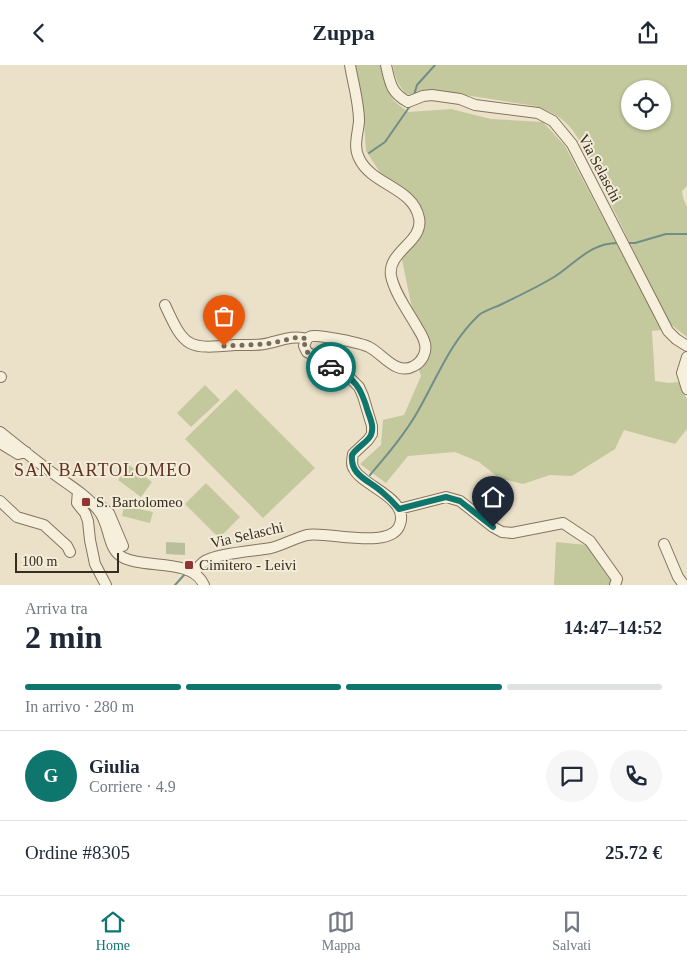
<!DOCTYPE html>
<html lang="it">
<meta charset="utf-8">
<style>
:root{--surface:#fff;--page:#f6f6f7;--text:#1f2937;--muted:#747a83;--line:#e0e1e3;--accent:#0f766e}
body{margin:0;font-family:Georgia,serif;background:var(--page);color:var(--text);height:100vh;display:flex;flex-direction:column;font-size:19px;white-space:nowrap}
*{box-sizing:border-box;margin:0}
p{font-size:16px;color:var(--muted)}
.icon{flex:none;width:28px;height:28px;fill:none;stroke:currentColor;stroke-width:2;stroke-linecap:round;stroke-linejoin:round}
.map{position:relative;height:520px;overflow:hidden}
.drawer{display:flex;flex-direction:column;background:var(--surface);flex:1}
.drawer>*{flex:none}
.tools{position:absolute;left:621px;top:15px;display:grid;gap:10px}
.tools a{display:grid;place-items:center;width:50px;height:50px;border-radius:50%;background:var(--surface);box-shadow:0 1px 4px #0004;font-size:25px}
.scale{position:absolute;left:15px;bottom:12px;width:104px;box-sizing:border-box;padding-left:5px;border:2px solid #382c21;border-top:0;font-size:14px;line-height:18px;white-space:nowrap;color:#382c21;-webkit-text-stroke:4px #f3ecd8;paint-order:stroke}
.pin{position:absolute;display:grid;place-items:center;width:42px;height:42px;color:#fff;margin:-51px -21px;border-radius:50% 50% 50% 0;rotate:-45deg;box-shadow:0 0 5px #0007}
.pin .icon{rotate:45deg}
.courier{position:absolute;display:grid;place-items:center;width:50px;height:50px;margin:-25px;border:4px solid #0f766e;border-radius:50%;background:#fff;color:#222;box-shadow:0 1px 6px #0007}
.overview em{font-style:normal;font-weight:800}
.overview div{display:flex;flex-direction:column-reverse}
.overview{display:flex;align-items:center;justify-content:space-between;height:85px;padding:0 25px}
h1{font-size:32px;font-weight:800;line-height:38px}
.bar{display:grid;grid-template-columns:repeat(4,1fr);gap:8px 5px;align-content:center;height:60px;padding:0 25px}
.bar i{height:6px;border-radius:4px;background:var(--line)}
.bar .active{background:var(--accent)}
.bar p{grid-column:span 4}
.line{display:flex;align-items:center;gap:12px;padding:0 25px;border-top:1px solid var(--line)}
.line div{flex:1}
.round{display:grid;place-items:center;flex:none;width:52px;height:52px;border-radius:26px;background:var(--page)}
header{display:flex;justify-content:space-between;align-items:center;height:65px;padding:0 25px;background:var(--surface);font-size:22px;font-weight:800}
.menu{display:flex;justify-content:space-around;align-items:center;height:70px;border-top:1px solid var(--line);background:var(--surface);font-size:14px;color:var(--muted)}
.menu a{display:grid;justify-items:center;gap:2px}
.menu .active{color:var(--accent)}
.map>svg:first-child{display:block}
.green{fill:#c3c99d;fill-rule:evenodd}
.cemetery{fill:#b9be9b}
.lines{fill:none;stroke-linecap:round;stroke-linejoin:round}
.stream{stroke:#708e87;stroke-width:2}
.minor-casing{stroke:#86745f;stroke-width:12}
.minor{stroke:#f6efdb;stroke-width:10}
.done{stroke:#776b5c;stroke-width:5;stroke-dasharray:0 9}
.route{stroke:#0f766e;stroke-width:6}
.poi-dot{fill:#903534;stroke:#f3ecd8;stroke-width:2}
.labels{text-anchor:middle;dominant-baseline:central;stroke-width:4;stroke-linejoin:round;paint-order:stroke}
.street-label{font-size:15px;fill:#382c21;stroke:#f3ecd8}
.poi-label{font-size:15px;fill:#382c21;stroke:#f3ecd8;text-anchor:start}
.quarter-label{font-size:18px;letter-spacing:1px;fill:#613224;stroke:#f3ecd8}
</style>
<header><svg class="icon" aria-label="back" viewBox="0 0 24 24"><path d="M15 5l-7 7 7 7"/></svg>Zuppa<svg class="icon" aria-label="share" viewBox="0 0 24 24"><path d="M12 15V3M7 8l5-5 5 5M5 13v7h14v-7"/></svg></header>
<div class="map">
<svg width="687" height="520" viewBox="0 0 687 520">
<rect width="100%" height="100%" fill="#ebe1c9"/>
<path class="green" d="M355,0H381L387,25L394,36L408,47L451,44L491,54L543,57L565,81L662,265L652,266L655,316L669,318L678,317L687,334V364L675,379L624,365L615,384L572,411L550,410L523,419L499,413L479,397L455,387L408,391L386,418L360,399L381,380L383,355L404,350L421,311L418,302L425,293L419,257L412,243L402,195L408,185L422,168V150L415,134L403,124L385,115L366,86L363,41Z
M393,0H687V121L682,126L683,133L687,142V272L669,258L587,90C573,62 566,52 535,41L452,28H417L410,30L405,28L398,18L394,7ZM630,24H662V56H630Z
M205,320L220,335L191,362L177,348Z
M236,324L315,403L263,453L185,374Z
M129,400L152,417L141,432L118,415Z
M206,418L240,452L219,473L185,439Z
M124,441L153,447L150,458L122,451Z
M556,477L587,480L611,516L609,520H554Z"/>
<path class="cemetery" d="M166,477L185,478V490L166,489Z"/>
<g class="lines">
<path class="stream" d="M414,30L417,20L435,0
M369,88L385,77L410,41
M626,178H635L666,169H687
M370,410C387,390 405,369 418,346C437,313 450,277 479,250C484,246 493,243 500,240C518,231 536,223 554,212C576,198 591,177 619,178
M175,520L185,509"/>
<g class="minor-casing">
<path id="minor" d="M386,0C390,18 391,28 408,37L423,31L432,30L460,34L475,40L538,48L553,56L572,79L668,266L676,274L687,281
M165,240C185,284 188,284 235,280C246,280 259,281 269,278C282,275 294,270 307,274
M687,292L682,308L687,324
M0,312H1
M0,367C14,378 27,389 42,400C60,415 83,426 98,445C111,459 106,485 124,493C147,504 192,493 204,520
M0,378L18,389L26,387
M78,426L77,438L85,448L88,456L90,475L95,499L106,520
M0,436L17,452L44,460L67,481L70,487
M98,439L109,448L123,481
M399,444L446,432L460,436L493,462L502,467L512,468L563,458L590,476L617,514L615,520
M664,479L678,512L684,520
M194,508C198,503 201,497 207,495C221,488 254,486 271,483C283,480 295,473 307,470C328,466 392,486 400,459C409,433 362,421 354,404C351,400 352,395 353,389L368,375L372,369V361L363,331L359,322L346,309L307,287L304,281L307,274C309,272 310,271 313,271C322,270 361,278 369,282C383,289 396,311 414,301C422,297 427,287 425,279C424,273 420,267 417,262C408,246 395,229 391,211C387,186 424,177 419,153C413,122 371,120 359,93C353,81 358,69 359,56C359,38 353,18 350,0"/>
</g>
<use href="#minor" class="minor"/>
</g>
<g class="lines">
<path class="done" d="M224,281L267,279L299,272L307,274L304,281L307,287L331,302"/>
<path class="route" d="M331,302C355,313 361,322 368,347C371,355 374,362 371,370C367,378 357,382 352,390C350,411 369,415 382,427C388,432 394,438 399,444L446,432L460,436L493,462"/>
</g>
<g class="poi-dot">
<rect x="81" y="432" width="10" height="10" rx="2.5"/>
<rect x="184" y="495" width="10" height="10" rx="2.5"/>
</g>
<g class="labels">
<g class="street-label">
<text transform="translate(600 103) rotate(62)">Via Selaschi</text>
<text transform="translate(247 470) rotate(-13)">Via Selaschi</text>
</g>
<g class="poi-label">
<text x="96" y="437">S. Bartolomeo</text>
<text x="199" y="500">Cimitero - Leivi</text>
</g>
<g class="quarter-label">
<text x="103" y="405">SAN BARTOLOMEO</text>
</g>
</g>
</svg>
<div class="tools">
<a><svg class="icon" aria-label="locate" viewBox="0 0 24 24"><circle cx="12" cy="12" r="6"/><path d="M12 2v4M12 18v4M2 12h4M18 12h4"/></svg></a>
</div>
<div class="scale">100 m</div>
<div class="pin" style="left:224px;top:281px;background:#ea580c"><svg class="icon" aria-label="bag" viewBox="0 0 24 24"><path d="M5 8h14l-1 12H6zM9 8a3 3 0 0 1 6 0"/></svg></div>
<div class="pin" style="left:493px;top:462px;background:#1f2937"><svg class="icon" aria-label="home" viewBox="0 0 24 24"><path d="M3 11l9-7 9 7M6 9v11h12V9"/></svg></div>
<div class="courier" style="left:331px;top:302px"><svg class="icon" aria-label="car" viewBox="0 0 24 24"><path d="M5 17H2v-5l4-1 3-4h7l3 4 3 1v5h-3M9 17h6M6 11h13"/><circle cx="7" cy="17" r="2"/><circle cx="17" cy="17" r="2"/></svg></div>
</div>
<section class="drawer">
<div class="overview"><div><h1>2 min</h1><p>Arriva tra</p></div><em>14:47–14:52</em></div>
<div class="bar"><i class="active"></i><i class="active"></i><i class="active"></i><i></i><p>In arrivo · 280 m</p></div>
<div class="line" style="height:90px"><b class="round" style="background:var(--accent);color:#fff">G</b><div><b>Giulia</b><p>Corriere · 4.9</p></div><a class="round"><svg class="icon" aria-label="chat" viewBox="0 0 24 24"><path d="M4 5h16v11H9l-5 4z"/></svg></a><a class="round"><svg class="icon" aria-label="phone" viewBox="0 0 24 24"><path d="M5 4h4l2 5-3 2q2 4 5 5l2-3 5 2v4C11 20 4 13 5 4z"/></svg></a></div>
<div class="line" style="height:65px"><div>Ordine #8305</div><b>25.72 €</b></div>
</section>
<nav class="menu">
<a class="active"><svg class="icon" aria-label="home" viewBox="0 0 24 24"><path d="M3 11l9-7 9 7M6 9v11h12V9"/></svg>Home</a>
<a><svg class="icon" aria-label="map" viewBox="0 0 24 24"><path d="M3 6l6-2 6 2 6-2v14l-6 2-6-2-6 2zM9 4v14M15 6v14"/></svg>Mappa</a>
<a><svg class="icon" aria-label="saved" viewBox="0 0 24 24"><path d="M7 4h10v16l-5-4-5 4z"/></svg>Salvati</a>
</nav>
